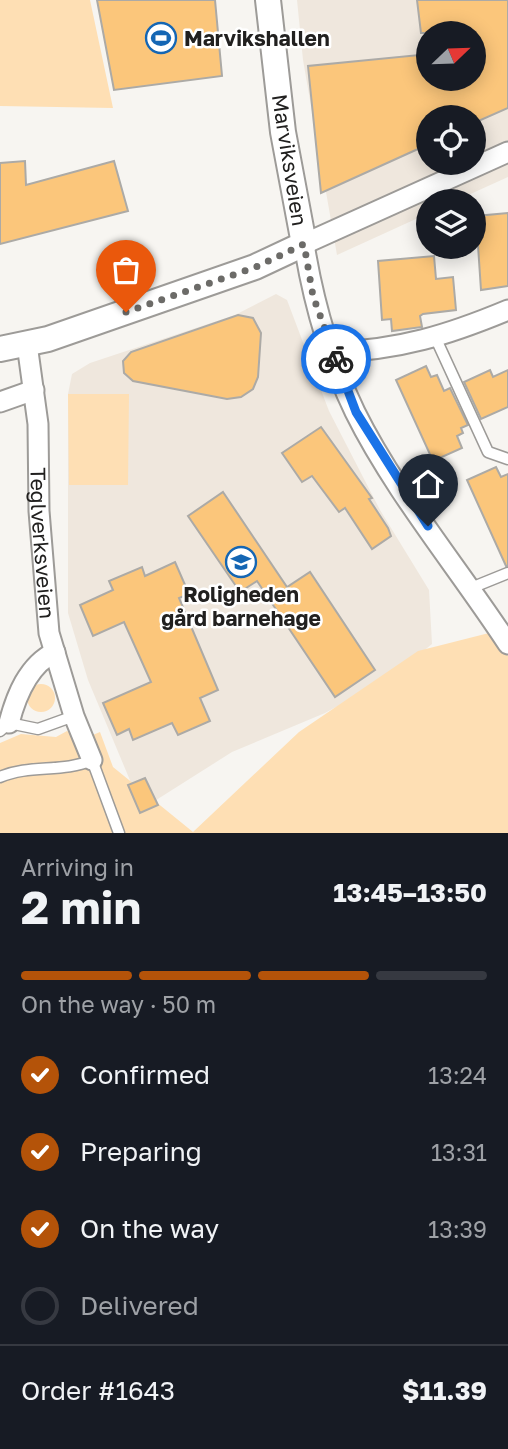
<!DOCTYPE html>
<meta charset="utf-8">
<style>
:root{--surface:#171b24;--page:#20242c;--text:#f1f3f6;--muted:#9ea1a6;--line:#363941;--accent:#b45309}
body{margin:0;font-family:"Golos Text",sans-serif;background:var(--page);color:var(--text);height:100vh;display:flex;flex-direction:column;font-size:26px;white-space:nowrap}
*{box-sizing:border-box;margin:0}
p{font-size:23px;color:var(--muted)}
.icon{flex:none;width:38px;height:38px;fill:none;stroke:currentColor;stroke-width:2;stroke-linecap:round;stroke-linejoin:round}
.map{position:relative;height:833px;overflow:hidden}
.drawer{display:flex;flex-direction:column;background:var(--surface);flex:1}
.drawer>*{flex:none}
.needle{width:46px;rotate:67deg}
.controls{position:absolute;left:416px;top:21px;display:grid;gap:14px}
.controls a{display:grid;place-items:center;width:70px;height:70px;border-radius:50%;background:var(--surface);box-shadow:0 4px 18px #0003;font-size:35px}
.pin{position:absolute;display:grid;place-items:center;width:60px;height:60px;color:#fff;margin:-72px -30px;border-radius:50% 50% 50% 0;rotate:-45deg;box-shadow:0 0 7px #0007}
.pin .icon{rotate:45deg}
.courier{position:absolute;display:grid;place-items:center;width:70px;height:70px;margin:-35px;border:5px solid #1a73e8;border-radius:50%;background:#fff;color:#222;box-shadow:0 2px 9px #0007}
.head em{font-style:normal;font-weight:700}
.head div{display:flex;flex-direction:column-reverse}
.head{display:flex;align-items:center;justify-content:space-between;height:119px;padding:0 21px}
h1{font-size:46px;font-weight:700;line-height:52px}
.bar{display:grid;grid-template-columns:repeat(4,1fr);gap:10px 7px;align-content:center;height:84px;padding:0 21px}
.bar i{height:9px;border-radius:5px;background:var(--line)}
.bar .active{background:var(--accent)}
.bar p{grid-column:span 4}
.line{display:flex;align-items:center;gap:18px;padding:0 21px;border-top:2px solid var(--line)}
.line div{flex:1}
ol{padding:0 21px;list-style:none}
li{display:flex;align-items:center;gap:21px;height:77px}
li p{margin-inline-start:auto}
li .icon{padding:7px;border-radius:50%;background:var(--accent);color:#fff;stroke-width:4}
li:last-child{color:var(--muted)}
li i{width:38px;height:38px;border:4px solid var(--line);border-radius:50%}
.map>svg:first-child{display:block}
.built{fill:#efe7dd;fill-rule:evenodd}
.green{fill:#fedfb4}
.building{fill:#fbc67b;stroke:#acaaa6;stroke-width:2}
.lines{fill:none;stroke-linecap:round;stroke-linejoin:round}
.service-casing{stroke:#9d9b98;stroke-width:13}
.minor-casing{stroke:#9d9b98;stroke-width:23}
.tertiary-casing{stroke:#9d9b98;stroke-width:28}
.service{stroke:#fff;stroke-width:10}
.minor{stroke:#fff;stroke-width:19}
.tertiary{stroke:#fff;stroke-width:24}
.done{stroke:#6c6b68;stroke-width:7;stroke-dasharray:0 12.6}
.route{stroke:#1a73e8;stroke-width:9}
.labels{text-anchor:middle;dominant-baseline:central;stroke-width:5;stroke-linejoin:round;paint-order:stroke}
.poi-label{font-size:21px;font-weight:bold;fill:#21201f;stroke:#fff;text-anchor:start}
.street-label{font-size:21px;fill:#21201f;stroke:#fff}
</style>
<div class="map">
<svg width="508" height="833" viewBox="0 0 508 833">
<rect width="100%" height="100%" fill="#f7f5f1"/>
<path class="built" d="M297,0H508V177L455,201H429V213L337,255L303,60ZM429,33H474V79H429ZM429,117H474V163H429Z
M276,294L287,300L329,411L380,510L429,590L432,644L391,677L325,713L232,752L142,809L88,680L68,613V394L72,374L90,363L235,315Z"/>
<path class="green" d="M0,0H90L113,108L0,106Z
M68,394H129L128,485H69Z
M489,633L508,656V833H0V743L21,734L56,737L67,731L83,739L100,732L113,767L193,832L299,732L418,651Z
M27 698a14 14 0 1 1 28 0a14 14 0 1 1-28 0Z"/>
<path class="building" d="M97,0H215L222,76L114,90Z
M417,0H508V108L474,123V117H429V144L321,193L308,66L429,54V79H474V33H421Z
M25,161L26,185L114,161L128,211L0,244V163Z
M508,213V286L481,290L476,216Z
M434,256L436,279L453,277L456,310L423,314L420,316L422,327L392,331L391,319L382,320L378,261Z
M238,315L253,318L261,333L258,377L253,389L241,397L227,399L133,381L124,373L123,361L131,352Z
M426,366L431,377L437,375L444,391L450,388L468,425L461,428L463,433L457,436L462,448L433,461L396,380Z
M490,370L493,377L508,370V407L481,419L464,382Z
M321,427L372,498L369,499L388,528L391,536L372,549L345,508L339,512L312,476L302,482L282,453Z
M496,467L501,477L508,474V566H506L467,480Z
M223,492L287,587L310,572L375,670L335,697L257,581L240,592L188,516Z
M175,562L189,594L179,598L218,690L200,698L210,721L178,735L172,723L133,740L129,729L117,735L103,703L151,682L124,622L93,636L80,605L113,590L109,581L142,567L145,576Z
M145,778L158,805L140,813L128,785Z"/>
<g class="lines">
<g class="service-casing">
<path id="service" d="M436,339L488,452L508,459
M471,588L508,573
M0,731L9,723L38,729L74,716
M0,777C30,764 63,773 92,760L119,833"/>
</g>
<g class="minor-casing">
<g id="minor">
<path d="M508,152L304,244C313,300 330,360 355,412C394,491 459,569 508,644"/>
<path id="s1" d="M27,344L38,424L39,511L49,633L74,716L92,760"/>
<path d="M334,352C399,350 448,335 508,310"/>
<path d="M0,402L34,390"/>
<path d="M9,723C16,696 28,665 55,652"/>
</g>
</g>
<g class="tertiary-casing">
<path id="tertiary" d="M0,349L48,339L255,267L304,244L283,132L268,0"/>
</g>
<use href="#service" class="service"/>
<use href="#minor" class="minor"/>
<use href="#tertiary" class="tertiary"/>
</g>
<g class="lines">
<path class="done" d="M126,312L256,267L304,244L313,296L336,359"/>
<path class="route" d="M336,359L356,412L428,526"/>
</g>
<defs>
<g id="stadium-ring" transform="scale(1.575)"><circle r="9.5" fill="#fff" stroke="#1466b4" stroke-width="1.5"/><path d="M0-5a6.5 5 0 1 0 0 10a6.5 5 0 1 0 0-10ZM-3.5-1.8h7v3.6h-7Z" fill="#1466b4"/></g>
<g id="school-ring" transform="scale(1.575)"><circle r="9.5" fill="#fff" stroke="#1466b4" stroke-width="1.5"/><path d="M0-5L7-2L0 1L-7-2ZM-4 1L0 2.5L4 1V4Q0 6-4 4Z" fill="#1466b4"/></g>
</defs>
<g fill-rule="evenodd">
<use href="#stadium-ring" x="161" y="38"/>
<use href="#school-ring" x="241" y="562"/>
</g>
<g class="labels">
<g class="poi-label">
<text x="184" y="38">Marvikshallen</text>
<text x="241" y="594" text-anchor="middle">Roligheden<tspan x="241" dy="24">gård barnehage</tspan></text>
</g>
<g class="street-label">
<text transform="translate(290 160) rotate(81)">Marviksveien</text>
<text stroke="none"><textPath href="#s1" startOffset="200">Teglverksveien</textPath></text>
</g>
</g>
</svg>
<div class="controls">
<a><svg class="needle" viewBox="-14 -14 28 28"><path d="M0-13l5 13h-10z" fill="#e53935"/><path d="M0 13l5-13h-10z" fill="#9ea1a6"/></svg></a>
<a><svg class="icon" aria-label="locate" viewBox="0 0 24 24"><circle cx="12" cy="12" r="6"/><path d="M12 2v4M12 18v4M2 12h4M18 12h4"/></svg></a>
<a><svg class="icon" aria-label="layers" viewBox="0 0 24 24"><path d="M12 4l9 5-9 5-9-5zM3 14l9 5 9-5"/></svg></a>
</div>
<div class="pin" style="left:126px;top:312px;background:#ea580c"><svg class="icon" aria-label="bag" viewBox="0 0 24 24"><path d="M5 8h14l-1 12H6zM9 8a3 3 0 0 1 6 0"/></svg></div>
<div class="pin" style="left:428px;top:526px;background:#1f2937"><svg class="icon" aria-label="home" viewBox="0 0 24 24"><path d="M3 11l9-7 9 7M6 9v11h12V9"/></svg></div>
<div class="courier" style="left:336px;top:359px"><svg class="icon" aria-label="bike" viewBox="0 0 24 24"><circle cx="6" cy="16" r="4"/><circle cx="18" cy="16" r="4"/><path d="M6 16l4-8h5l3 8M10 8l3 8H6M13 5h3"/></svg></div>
</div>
<section class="drawer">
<div class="head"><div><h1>2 min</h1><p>Arriving in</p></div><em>13:45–13:50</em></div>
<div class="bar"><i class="active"></i><i class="active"></i><i class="active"></i><i></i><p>On the way · 50 m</p></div>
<ol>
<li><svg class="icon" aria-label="check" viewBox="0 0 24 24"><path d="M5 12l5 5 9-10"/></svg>Confirmed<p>13:24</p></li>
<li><svg class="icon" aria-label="check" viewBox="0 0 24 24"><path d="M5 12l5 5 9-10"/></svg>Preparing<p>13:31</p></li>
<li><svg class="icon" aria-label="check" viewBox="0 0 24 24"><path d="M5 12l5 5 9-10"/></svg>On the way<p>13:39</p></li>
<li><i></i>Delivered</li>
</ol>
<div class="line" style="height:91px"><div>Order #1643</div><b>$11.39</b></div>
</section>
